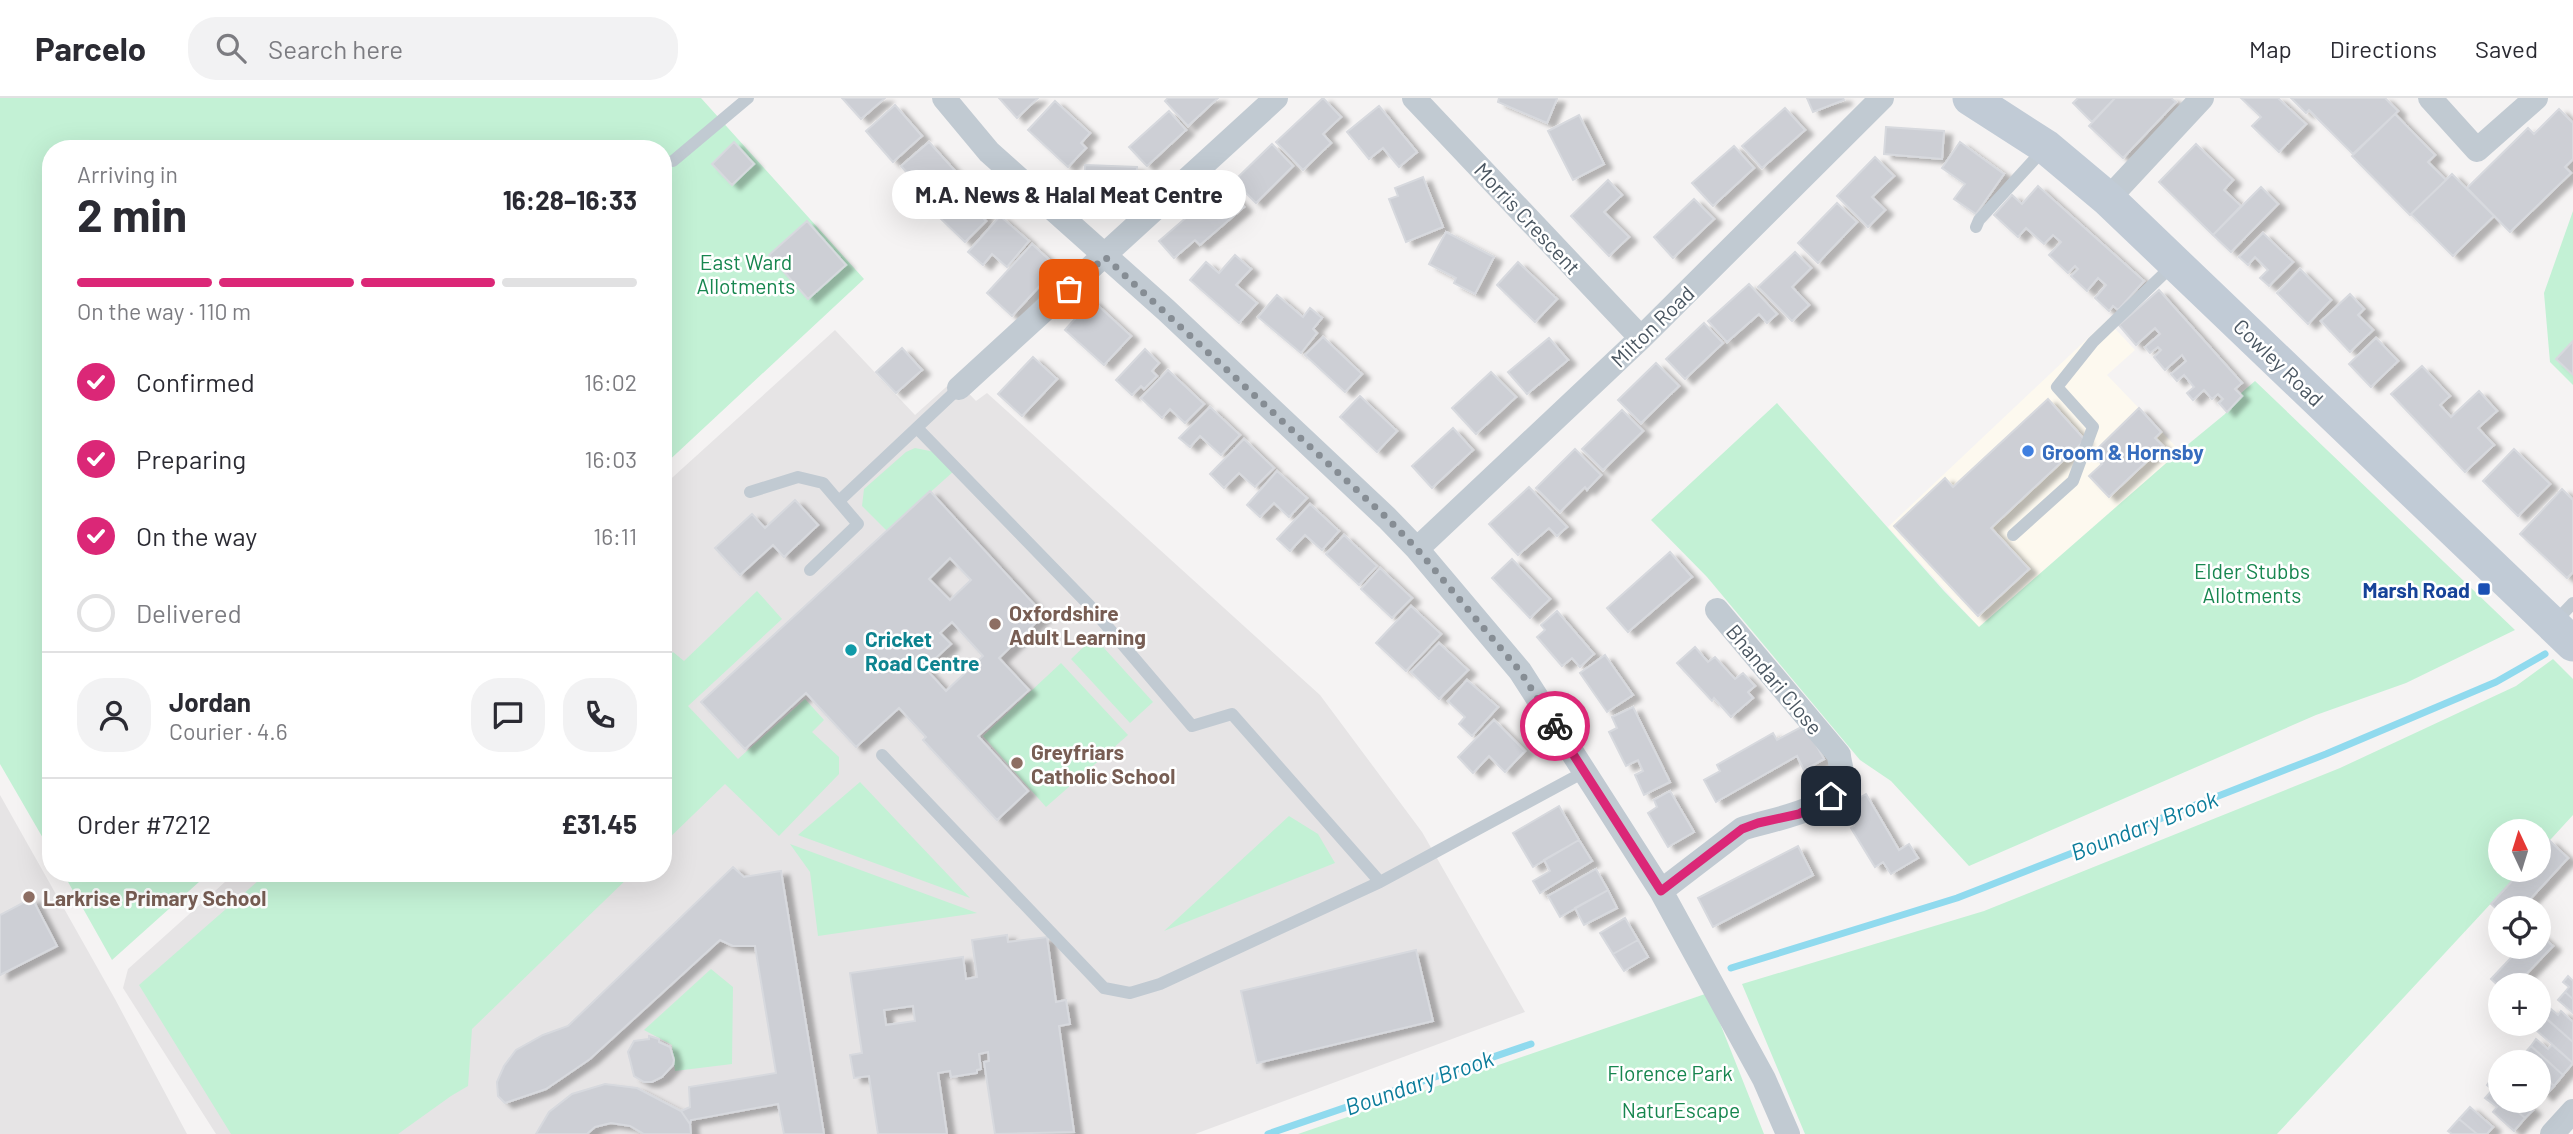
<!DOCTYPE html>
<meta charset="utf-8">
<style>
:root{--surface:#fff;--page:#f2f2f3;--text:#2b2b33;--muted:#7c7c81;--line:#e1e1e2;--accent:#db2777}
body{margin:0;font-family:Barlow,sans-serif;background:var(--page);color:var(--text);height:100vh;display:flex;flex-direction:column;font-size:26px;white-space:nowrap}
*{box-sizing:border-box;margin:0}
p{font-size:23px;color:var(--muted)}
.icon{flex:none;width:38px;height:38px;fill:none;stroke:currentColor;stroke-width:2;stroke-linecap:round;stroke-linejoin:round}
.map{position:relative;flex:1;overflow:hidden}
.details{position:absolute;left:42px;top:42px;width:630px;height:742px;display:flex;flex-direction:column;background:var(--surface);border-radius:28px;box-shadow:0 7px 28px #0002}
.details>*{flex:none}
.needle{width:46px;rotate:356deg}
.tools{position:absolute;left:2488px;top:721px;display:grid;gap:14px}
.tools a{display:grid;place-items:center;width:63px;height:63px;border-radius:50%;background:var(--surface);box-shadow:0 7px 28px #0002;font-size:35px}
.pin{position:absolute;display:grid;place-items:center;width:60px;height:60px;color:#fff;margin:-30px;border-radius:14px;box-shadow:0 4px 10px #0006}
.courier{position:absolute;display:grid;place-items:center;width:70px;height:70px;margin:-35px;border:5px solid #db2777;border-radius:50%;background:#fff;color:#222;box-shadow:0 2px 9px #0007}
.bubble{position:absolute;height:49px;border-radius:24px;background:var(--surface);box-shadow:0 7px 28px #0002;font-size:23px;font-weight:700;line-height:49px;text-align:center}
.headline em{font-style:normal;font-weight:700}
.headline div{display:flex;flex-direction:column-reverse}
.headline{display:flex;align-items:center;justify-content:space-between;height:119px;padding:0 35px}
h1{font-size:46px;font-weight:700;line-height:52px}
.bar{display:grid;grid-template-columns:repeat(4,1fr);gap:10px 7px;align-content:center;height:84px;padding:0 35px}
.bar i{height:9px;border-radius:5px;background:var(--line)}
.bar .current{background:var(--accent)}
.bar p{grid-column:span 4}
.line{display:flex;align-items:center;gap:18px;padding:0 35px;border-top:2px solid var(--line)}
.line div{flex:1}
.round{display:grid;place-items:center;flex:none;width:74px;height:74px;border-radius:28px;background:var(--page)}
ol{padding:0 35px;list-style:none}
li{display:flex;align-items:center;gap:21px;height:77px}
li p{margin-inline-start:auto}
li .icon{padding:7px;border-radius:50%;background:var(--accent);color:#fff;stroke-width:4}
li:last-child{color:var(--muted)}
li i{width:38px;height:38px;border:4px solid var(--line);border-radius:50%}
header{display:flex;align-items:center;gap:42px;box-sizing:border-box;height:98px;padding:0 35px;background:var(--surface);border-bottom:2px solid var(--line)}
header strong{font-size:33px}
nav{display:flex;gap:38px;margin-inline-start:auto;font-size:24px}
.search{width:490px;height:63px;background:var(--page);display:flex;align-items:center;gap:18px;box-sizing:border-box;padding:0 24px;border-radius:28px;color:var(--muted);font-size:26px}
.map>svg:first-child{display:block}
.commercial{fill:#fdf9ef}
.education{fill:#e6e4e5}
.green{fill:#c3f1d5}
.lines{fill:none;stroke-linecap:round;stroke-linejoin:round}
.stream{stroke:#90daee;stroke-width:7}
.building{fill:#cdcfd5;stroke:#d7d9de;stroke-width:2;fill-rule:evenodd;filter:url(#shadow)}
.lane{stroke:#c1cad2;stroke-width:12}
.street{stroke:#c1cad2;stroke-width:24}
.secondary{stroke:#c1cbd6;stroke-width:35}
.done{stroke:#868d94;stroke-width:7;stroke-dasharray:0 12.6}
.route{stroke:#db2777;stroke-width:9}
.shop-dot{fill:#3f7fe0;stroke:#fff;stroke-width:2.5}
.transit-dot{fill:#1a4fb4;stroke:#fff;stroke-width:2.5}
.education-dot{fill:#8d6e63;stroke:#fff;stroke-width:2.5}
.culture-dot{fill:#0f9aa8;stroke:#fff;stroke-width:2.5}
.labels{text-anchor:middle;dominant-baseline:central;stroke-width:5;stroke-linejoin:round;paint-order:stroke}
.street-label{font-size:21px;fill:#4a5661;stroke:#fff}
.park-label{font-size:21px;fill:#17864f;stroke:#fff}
.shop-label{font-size:21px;font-weight:bold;fill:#366cbe;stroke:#fff;text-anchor:start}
.transit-label{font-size:21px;font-weight:bold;fill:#164399;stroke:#fff;text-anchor:end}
.education-label{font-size:21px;font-weight:bold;fill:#785e54;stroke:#fff;text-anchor:start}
.culture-label{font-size:21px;font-weight:bold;fill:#0d838f;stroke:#fff;text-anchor:start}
.water-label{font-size:23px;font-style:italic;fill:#0c7c9b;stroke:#fff}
</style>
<header>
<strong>Parcelo</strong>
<div class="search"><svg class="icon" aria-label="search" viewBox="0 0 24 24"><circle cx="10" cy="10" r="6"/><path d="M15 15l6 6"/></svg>Search here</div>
<nav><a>Map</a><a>Directions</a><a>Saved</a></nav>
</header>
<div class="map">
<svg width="2573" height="1036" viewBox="0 0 2573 1036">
<defs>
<filter id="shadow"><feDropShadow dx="8" dy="4.5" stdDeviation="2" flood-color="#0004"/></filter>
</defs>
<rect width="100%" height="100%" fill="#f5f3f3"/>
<path class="commercial" d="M2107,222L2135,252L2107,277L2180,353L1979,529L1888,429Z"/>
<path class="education" d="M835,232L915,317L955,281L976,303L987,295L1320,597L1422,734L1525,914L1195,1036H216L123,890L128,871L235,775H663V388Z
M0,697L115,901L187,1036H0Z"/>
<path class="green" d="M0,0H701L864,181L663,368V51H51V754L0,666Z
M2573,113V287L2550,264L2544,195Z
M2255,283L2515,532L2406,585L2316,617L1969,768L1891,683L1860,662L1707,479L1651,422L1777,305L1944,493L1979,529L2180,353L2225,316L2240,296Z
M915,350L935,354L954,373L887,433L862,408L864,391L906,354Z
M757,493L782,521L688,608L738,661L805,601L824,622L812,634L839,659V676L779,738L725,686L663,746V563L673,554L684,563Z
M1094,539L1153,604L1130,625L1071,561Z
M2553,561L2573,581V717L2539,754V733H2501V772H2522L2277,1036H1805L1742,886L1984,813L2340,670L2516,588Z
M1061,565L1128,637L1046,709L983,638Z
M860,684L970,800L798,737Z
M1289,718L1318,736L1335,765L1164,833Z
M790,746L977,815L818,838L810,774Z
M63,775H209L112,862Z
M267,775H633L472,931L468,988L451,998L398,1036H231L139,887Z
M711,871L733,889L732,966L675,973L672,947L644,932Z
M1708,895L1764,1036H1298Z"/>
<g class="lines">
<path class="stream" d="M1731,870L1957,800L2326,656L2496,584L2545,556
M1268,1036L1531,946"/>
</g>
<path class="building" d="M842,0H885L861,21Z
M999,0H1038L1017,20Z
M1168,0H1218L1188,28L1165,3Z
M1323,0L1341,19L1323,36L1331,45L1303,72L1276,44Z
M1499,0H1555L1557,1L1547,25L1498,4Z
M1807,0H1843L1844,2L1813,14Z
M2078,0H2115L2092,24L2073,5Z
M2115,0H2171L2176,4L2123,60L2089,28Z
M2241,0H2278L2306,26L2279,54L2252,28L2261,19Z
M2291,0H2385L2398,13L2353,56L2309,12L2306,15Z
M1055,3L1090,35L1081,45L1086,50L1068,69L1028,32Z
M895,7L922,38L893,64L866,33Z
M1379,8L1417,54L1399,69L1383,50L1369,61L1347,34Z
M1785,10L1805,32L1762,70L1742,48Z
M2559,11L2573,25V61L2565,69L2571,75L2510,134L2467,90L2528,30L2534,36Z
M1169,13L1186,32L1147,68L1129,49Z
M2395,16L2435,57L2428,64L2446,82L2410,117L2352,58Z
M1579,17L1604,66L1573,82L1548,33Z
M1886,29L1944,33L1942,61L1884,56Z
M734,44L754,66L732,87L712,66Z
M929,44L957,75L925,103L913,90L917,86L901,68Z
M1960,44L2004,76L1976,116L1954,101L1965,86L1942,70Z
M1272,46L1293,68L1256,105L1234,83Z
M2196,46L2233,82L2224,92L2241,108L2213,137L2159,84Z
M1734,48L1754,70L1713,108L1692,85Z
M1875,59L1894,78L1872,99L1885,112L1868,129L1837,98Z
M1085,67L1137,69L1136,94L1084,92Z
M2452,76L2494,118L2453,158L2411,116Z
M1423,79L1443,129L1406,144L1389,101L1398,98L1395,90Z
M1608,82L1622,97L1604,114L1629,139L1609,158L1571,118Z
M968,86L992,109L982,119L986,123L965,144L938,118Z
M1224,87L1244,109L1200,147L1195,142L1174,160L1159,143Z
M2038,88L2144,183L2118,212L2113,208L2109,213L2095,200L2106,187L2098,180L2087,193L2071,178L2078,171L2075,168L2068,175L2049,157L2061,144L2053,137L2044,146L2026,130L2018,139L1994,117L2012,97L2022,106Z
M2261,89L2278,106L2231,154L2213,137Z
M1694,101L1714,121L1673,160L1654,139Z
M1837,105L1857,124L1818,165L1798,145Z
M1000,118L1029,143L1007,169L992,156L983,167L968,154Z
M807,123L846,167L808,201L769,157Z
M1446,134L1494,159L1475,196L1454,185L1456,180L1429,166Z
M2263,135L2293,164L2269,188L2260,180L2268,172L2255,159L2248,167L2239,159Z
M1032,146L1057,169L1012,218L987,195Z
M1795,154L1811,170L1792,189L1809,207L1792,223L1758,189Z
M1235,157L1251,171L1236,187L1257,205L1239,225L1190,182L1206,164L1219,175Z
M1518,164L1557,201L1535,224L1497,187Z
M2300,171L2331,202L2308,226L2277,195Z
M1749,186L1777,216L1767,225L1759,216L1727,244L1708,223Z
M2159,192L2242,285L2235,291L2242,298L2227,314L2219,305L2223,301L2218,296L2212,301L2204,292L2193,302L2187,295L2194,289L2184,277L2177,283L2171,276L2186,263L2182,257L2165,272L2154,259L2161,252L2158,249L2150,255L2145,249L2160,236L2155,230L2136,247L2119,227Z
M2350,196L2364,211L2358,217L2373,232L2350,254L2321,223Z
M1277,197L1303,219L1310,210L1322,220L1313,231L1317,235L1301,255L1258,219Z
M1092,202L1131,238L1104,267L1065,232Z
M1704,225L1723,245L1685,281L1666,261Z
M1323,239L1362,276L1345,294L1305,257Z
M1549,240L1568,262L1527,296L1508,274Z
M2376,240L2398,263L2371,289L2349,266Z
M2573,243V277L2556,261Z
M902,250L922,272L896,295L876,274Z
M1145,251L1159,265L1152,273L1157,278L1144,291L1141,288L1132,297L1116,282Z
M1033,259L1057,281L1022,318L998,296Z
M1656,265L1679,288L1641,325L1618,302Z
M2422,268L2450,298L2440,307L2451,319L2479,293L2497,313L2478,330L2494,347L2465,374L2391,296Z
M1168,272L1204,306L1185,325L1170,311L1162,320L1141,300Z
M1491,274L1516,299L1476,336L1452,310Z
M1360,298L1397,333L1377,354L1340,319Z
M2048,301L2085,342L1991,430L2029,471L1978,518L1894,428L1945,380L1953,389Z
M1210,309L1240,337L1221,357L1200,338L1190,349L1179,340Z
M2139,310L2161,334L2155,340L2163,348L2109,399L2089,378L2102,366L2092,356Z
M1622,312L1643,333L1603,372L1582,351Z
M1453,330L1473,352L1432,390L1412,368Z
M1244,341L1274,370L1255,389L1239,375L1224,390L1210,376Z
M1575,351L1601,377L1587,392L1585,389L1560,414L1536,390Z
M2514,351L2550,386L2518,418L2483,383Z
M1277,373L1307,400L1289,419L1274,405L1260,419L1247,407Z
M1529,389L1567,429L1557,438L1549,430L1518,457L1489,426Z
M2562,391L2573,402V474L2567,480L2520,436Z
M930,393L1044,517L999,560L1029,592L978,638L1028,693L997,722L923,642L926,639L899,610L856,649L806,595L745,651L701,604ZM950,460L971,482L950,502L929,481ZM952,524L983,558L946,593L925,570L951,546L940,535Z
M795,402L818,427L784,459L773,447L740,477L715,450L752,416L765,430Z
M1310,406L1339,433L1322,452L1305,437L1290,453L1277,441Z
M1344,437L1377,468L1359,487L1326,456Z
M1670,454L1692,479L1628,534L1607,510Z
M1512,461L1550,501L1530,520L1492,480Z
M1380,470L1412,500L1392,520L1361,491Z
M1411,508L1441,536L1406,573L1376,545Z
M1557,513L1594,556L1580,569L1572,560L1562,568L1537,539L1545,532L1541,527Z
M1439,545L1468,572L1439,601L1411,574Z
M1695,549L1708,564L1715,559L1735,581L1743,575L1755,588L1748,594L1753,600L1731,619L1714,600L1712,603L1677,565Z
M1605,557L1633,597L1607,614L1580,575Z
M1467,582L1498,609L1472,638L1459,626L1465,619L1448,603Z
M1633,609L1670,684L1644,697L1635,677L1643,673L1638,662L1626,668L1609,634L1617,630L1612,619Z
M1494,622L1525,653L1505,674L1489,658L1473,675L1458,659Z
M1805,627L1824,661L1804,672L1797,658L1716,704L1704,682L1720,673L1717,667L1773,635L1777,642Z
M1670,693L1694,734L1668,749L1648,715L1657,709L1654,702Z
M1866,696L1899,752L1909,746L1918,760L1891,776L1883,764L1875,769L1851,730L1854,728L1843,709Z
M1559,708L1579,742L1533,769L1513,735Z
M1579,742L1592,763L1540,795L1533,783L1550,773L1544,762Z
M2549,742L2568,760L2522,810H2501V815L2491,806L2522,772H2539V753Z
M1798,748L1813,777L1713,829L1698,800Z
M733,769L744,779L781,773L824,1036H784L778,1006L691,1022L690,1026L681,1013L690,1009L689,989L776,975L755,848H733L720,842L590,961L546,991L505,1005L498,998L497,984L504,968L516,952L543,937L568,928Z
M1596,771L1608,792L1560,819L1548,798Z
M1608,792L1617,810L1584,827L1575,810Z
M32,800L57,848L0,877V817Z
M1625,820L1638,842L1613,856L1600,835Z
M2539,836L2553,848L2516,887H2501V890L2491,881L2521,849H2539Z
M1007,837L1008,844L1047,839L1056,904L1066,902L1070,926L1059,928L1074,1034L995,1036L984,964L989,963L988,954L979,956L981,971L977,972V975L951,979L950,973L938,975L947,1036H878L869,978L854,980L850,957L862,955L850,875L963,859L966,881L977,879L972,842ZM913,908L915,923L886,927L884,912Z
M1638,842L1648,859L1624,873L1613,856Z
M1416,852L1433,923L1257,965L1241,893Z
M2568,878L2573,883V901L2565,894L2569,889L2563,884Z
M2565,894L2573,901V915L2558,902Z
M2551,911L2558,917L2561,913L2573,924V944L2544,919Z
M2546,920L2573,944V965L2536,932Z
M649,938L659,941V944L670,949L674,962L673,967L662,979L652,984H644L634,978L628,954L634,943L649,941Z
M2536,941L2548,951L2552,947L2573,965L2563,977L2531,948Z
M2531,948L2563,977L2554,988L2539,974V964H2535L2525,955Z
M2539,974L2554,988L2545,998L2539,992Z
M2492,980L2499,986L2501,984V999L2487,987Z
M605,986L637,990L681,1013L690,1026L691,1036H644L630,1028L611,1025L595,1029L587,1036H536L549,1014L572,996Z
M2492,992L2501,999V1003H2505L2525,1020L2514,1033L2493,1014L2497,1009L2485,1000Z
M2505,1003H2522L2533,1012L2525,1020Z
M2470,1009L2493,1029L2487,1036H2477L2459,1021Z
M2459,1021L2477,1036H2452L2448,1033Z"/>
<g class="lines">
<path class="lane" d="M673,63L748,0
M1976,129L1979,122L2044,51
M918,331L1089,507L1192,628L1232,616L1380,784L1584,674
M750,394L798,379L823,385L858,426L810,472
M839,403L959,290
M2013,437L2073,383L2093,329L2057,289L2093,244L2173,167
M2554,525L2573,505
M882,657L1104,890L1130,895L1160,886L1380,784"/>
<path class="street" d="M944,0L989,54L1166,212L1387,420L1417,451L1520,573L1661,793L1764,981L1788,1036
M1414,0L1641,240
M2430,0L2477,52L2536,0
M2108,101L2202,0
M959,290L1276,0
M1417,451L1641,240L1882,0
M1661,793L1742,731C1769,721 1836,714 1842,679C1843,673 1839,663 1839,657L1717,512
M2552,1036L2573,1013"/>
<path class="secondary" d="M1970,0L2046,49L2108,101L2573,546"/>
</g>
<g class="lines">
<path class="done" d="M1069,191L1105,159L1387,420L1417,451L1520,573L1555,628"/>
<path class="route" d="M1555,628L1661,793L1742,731L1758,725L1799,716L1831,698"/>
</g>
<circle class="shop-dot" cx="2028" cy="353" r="7"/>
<rect class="transit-dot" x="2477" y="484" width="14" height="14" rx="3.5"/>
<g class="education-dot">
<circle cx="995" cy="526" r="7"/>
<circle cx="1017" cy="665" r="7"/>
<circle cx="29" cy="799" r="7"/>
</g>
<circle class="culture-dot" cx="851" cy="552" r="7"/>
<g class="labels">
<g class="street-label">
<text transform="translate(1528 120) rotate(47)">Morris Crescent</text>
<text transform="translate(1652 228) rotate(-44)">Milton Road</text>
<text transform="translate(2279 264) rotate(44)">Cowley Road</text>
<text transform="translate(1775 581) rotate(50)">Bhandari Close</text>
</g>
<g class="park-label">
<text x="746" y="163">East Ward<tspan x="746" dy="24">Allotments</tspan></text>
<text x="2252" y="472">Elder Stubbs<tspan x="2252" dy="24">Allotments</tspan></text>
<text x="1670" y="974">Florence Park</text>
<text x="1681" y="1011">NaturEscape</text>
</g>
<g class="shop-label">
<text x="2042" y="353">Groom &amp; Hornsby</text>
</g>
<g class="transit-label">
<text x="2470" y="491">Marsh Road</text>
</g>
<g class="education-label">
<text x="1009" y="514">Oxfordshire<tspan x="1009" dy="24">Adult Learning</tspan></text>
<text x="1031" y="653">Greyfriars<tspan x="1031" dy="24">Catholic School</tspan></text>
<text x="43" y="799">Larkrise Primary School</text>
</g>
<g class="culture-label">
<text x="865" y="540">Cricket<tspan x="865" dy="24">Road Centre</tspan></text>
</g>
<g class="water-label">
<text transform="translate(2144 727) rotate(-21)">Boundary Brook</text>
<text transform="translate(1419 984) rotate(-19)">Boundary Brook</text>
</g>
</g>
</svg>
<div class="tools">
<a><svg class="needle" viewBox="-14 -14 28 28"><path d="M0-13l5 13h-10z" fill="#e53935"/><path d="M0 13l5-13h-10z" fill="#7c7c81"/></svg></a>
<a><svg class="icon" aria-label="locate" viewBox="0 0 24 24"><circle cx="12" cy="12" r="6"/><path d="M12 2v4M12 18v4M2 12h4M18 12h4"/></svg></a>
<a>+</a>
<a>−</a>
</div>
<div class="pin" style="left:1069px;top:191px;background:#ea580c"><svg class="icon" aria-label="bag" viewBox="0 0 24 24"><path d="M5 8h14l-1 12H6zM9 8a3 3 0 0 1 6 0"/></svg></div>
<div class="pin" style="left:1831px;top:698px;background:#1f2937"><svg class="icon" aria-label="home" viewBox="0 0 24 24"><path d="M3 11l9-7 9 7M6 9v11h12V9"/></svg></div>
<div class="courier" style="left:1555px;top:628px"><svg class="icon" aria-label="bike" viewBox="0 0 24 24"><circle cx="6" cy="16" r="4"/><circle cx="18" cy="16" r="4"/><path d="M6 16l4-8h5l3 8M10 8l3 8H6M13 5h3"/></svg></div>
<div class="bubble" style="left:892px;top:72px;width:354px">M.A. News &amp; Halal Meat Centre</div>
<section class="details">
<div class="headline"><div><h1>2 min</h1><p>Arriving in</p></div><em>16:28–16:33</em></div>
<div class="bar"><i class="current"></i><i class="current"></i><i class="current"></i><i></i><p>On the way · 110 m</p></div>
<ol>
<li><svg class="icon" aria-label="check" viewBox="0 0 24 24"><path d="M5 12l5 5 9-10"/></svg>Confirmed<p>16:02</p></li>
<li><svg class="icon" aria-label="check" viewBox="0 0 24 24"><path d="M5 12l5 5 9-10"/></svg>Preparing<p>16:03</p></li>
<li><svg class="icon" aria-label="check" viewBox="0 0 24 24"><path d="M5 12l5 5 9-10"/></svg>On the way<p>16:11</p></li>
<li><i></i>Delivered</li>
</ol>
<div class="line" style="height:126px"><a class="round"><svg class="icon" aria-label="person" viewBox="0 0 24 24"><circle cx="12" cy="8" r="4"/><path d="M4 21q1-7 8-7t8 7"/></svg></a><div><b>Jordan</b><p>Courier · 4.6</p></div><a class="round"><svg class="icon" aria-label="chat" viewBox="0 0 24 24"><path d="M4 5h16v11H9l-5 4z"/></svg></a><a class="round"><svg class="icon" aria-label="phone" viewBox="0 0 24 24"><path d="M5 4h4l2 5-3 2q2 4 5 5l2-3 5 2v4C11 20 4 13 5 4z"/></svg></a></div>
<div class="line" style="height:91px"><div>Order #7212</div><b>£31.45</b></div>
</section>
</div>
